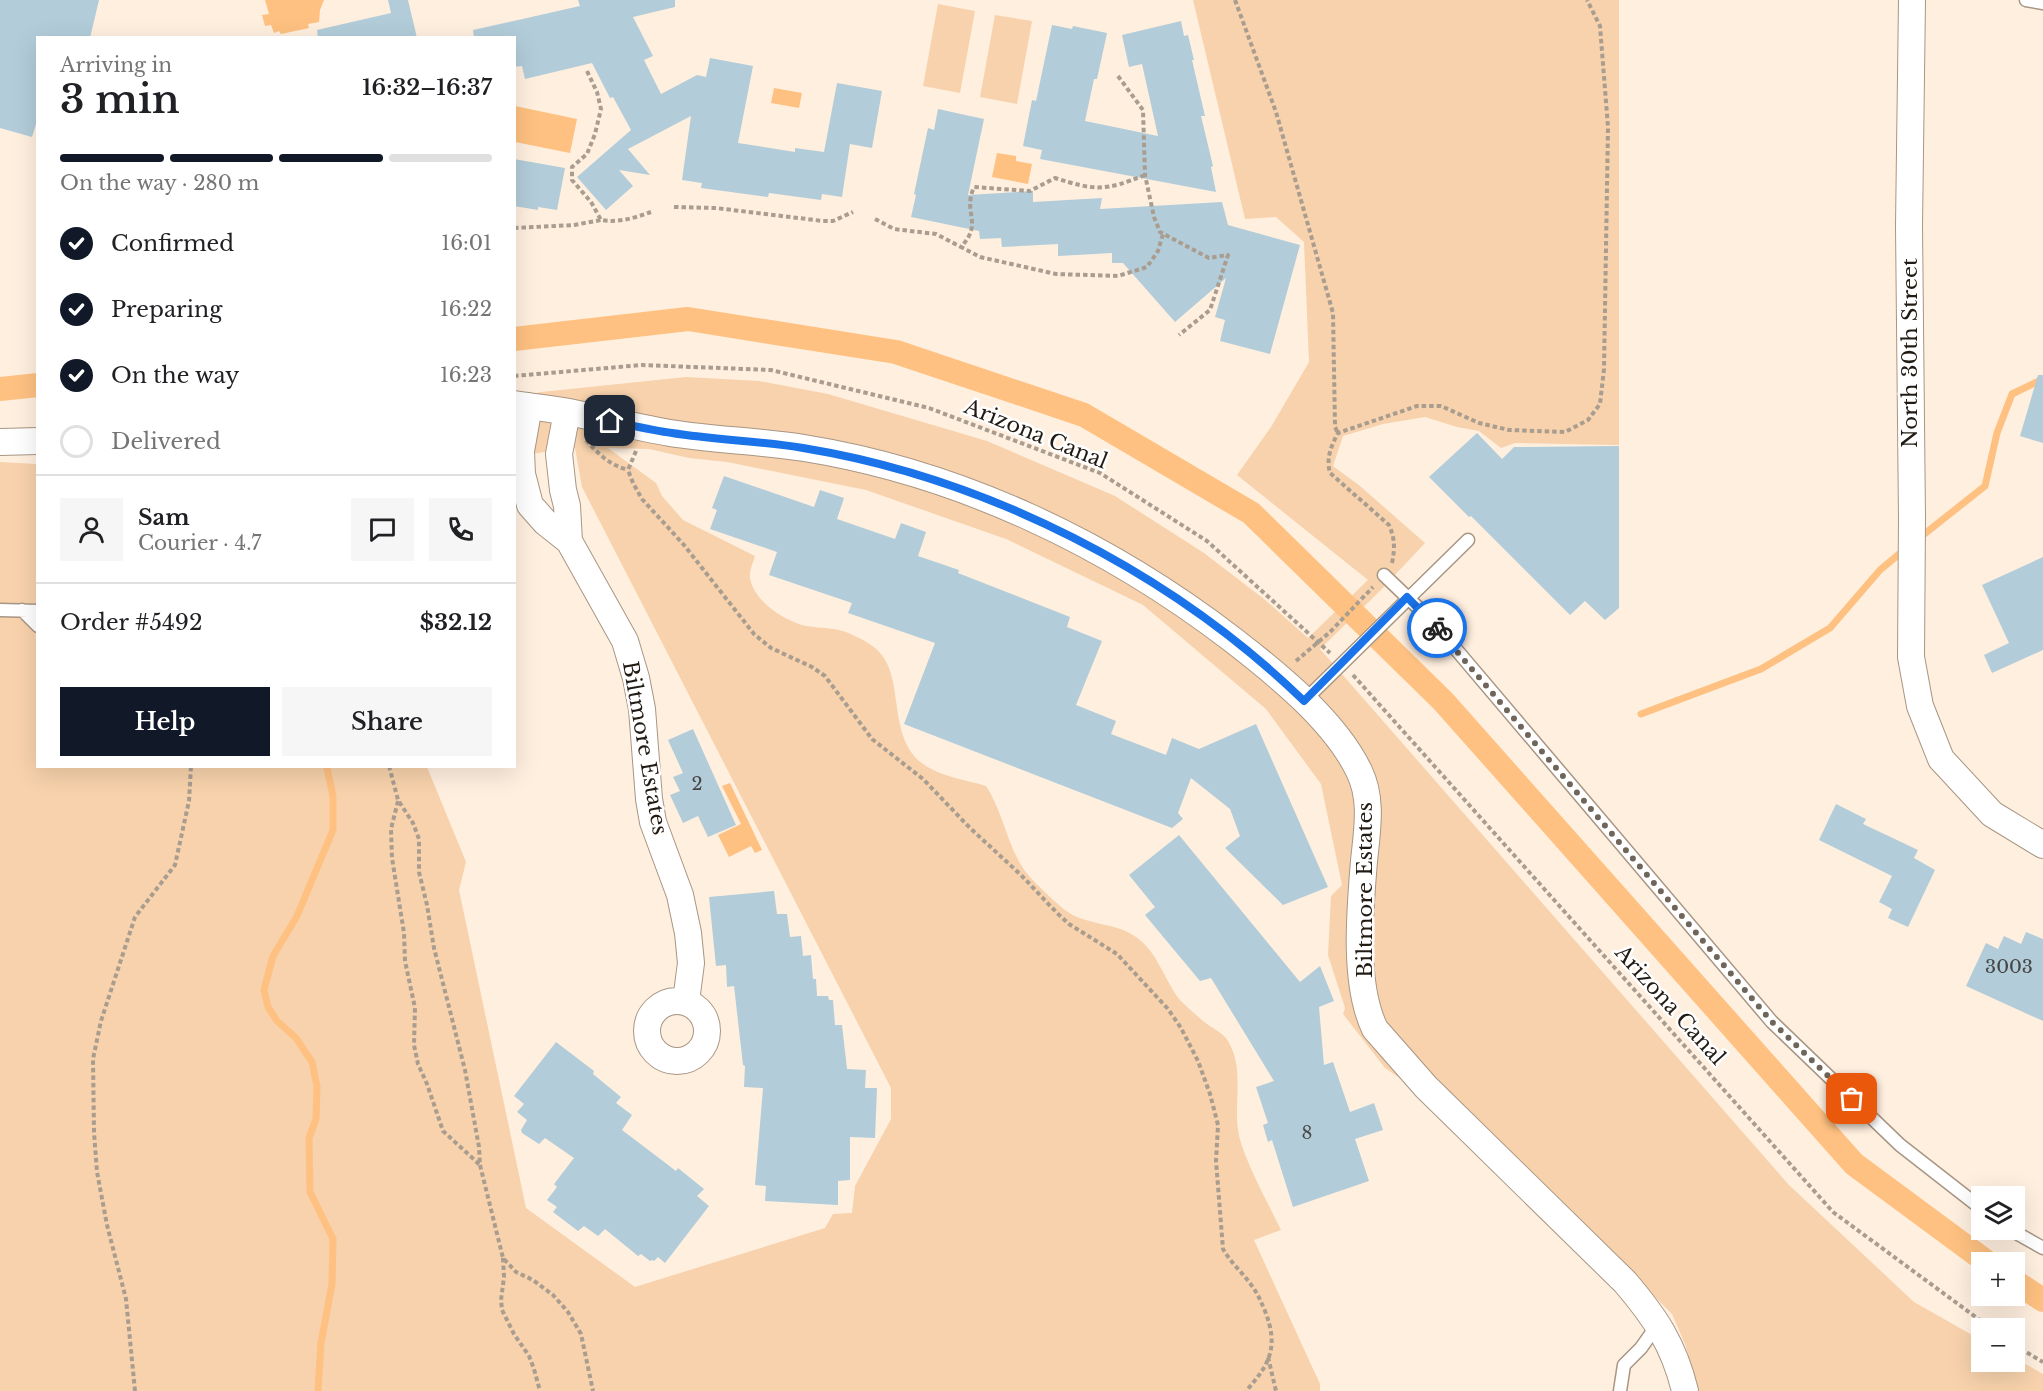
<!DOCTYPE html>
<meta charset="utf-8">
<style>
:root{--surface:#fff;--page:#f6f6f6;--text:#202124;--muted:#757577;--line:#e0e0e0;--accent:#111827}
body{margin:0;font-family:"Libre Baskerville",serif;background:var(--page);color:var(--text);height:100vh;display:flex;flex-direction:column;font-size:22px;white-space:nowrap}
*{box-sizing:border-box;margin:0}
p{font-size:20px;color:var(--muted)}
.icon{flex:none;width:33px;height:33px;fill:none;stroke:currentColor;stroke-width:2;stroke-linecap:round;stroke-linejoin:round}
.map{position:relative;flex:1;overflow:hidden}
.side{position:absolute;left:36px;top:36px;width:480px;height:732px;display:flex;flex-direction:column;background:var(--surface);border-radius:0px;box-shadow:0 6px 24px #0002}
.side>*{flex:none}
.buttons{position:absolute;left:1971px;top:1186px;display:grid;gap:12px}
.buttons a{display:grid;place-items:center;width:54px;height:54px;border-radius:0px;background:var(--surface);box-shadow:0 6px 24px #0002;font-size:30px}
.pin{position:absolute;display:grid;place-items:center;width:51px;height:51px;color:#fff;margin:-26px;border-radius:12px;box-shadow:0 3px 9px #0006}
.courier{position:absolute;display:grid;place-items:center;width:60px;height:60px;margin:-30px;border:4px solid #1a73e8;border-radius:50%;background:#fff;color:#222;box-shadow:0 2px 8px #0007}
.overview em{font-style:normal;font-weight:600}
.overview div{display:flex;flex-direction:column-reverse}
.overview{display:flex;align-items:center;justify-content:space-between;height:102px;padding:0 24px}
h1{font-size:39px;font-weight:600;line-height:45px}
.bar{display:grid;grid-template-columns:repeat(4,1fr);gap:9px 6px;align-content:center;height:72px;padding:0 24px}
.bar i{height:8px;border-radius:4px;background:var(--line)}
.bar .on{background:var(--accent)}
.bar p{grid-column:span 4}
.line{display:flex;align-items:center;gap:15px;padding:0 24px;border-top:2px solid var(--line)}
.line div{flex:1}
.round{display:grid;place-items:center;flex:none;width:63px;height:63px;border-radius:0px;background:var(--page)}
ol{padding:0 24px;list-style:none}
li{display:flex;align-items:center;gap:18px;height:66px}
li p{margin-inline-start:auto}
li .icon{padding:6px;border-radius:50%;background:var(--accent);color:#fff;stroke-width:4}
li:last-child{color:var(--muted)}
li i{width:33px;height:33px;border:3px solid var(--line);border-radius:50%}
.button{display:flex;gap:12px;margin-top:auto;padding:12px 24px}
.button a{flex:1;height:69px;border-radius:0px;background:var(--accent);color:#fff;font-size:24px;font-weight:600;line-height:69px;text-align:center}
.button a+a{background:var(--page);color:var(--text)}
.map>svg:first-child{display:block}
.green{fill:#f7d2ac}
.water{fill:#fec181}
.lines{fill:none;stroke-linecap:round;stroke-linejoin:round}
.stream{stroke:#fec181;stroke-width:7}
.canal{stroke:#fec181;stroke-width:24}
.building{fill:#b2ccd9}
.service-casing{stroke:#a89684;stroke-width:15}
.minor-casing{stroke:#a89684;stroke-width:28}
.path{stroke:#a99d90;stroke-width:4;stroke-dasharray:4.5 3;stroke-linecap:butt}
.service{stroke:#fff;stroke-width:12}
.minor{stroke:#fff;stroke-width:26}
.done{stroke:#6f655b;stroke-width:6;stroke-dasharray:0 10.8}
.route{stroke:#1a73e8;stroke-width:8}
.labels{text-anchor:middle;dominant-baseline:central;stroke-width:5;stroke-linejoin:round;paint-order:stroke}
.number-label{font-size:18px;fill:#464745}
.street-label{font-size:21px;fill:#221b14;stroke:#fff}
</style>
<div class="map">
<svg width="2043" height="1391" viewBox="0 0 2043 1391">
<rect width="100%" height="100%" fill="#ffefdf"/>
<path class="green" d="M1193,0H1619V445L1515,443L1501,448L1479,431L1457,427L1425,417L1383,424L1343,436L1333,466L1360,486L1425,543L1379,592L1320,649L1789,1185L1914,1302L1981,1340L1982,1362H2014L2015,1358L2043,1374V1391H1699L1685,1344L1672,1314L1514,1156L1385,1068L1343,1014L1345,1008L1328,955L1331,896L1342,885L1321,784L1266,709L1143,605L1006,539L866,490L727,462L689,458L649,449L608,448L656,483L662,496L683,520L755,556C753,563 749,571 750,578C754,601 781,618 802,625C813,628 823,627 834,629C846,631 861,638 871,645C910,670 882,738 926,766C943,777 967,780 986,786C1002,810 1007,844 1023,868C1028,877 1056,903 1065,910C1086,926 1116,922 1136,937C1158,952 1164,980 1180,1000C1188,1008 1198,1017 1207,1024C1214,1029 1224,1034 1228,1041C1247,1073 1230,1110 1241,1143C1250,1171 1268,1203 1281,1230L1254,1240L1320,1384V1391H0V462L37,464L38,766L427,767L466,862L459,890L526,1208L635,1287L825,1228L833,1214L852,1213L855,1186L891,1119V1088L582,487L575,448L515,456V399L541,392L686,377L759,381L828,394L987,441L1115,496L1204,553L1264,599L1308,638L1368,580L1237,475L1271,427L1309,362L1304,242L1276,217L1245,219Z
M938,4L975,11L960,93L923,86Z
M995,15L1032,21L1017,104L980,97Z"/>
<path class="water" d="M265,0H324L320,10L319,22L308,24L309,28L281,34L279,31L274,33L271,25L265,26L262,15L269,14Z
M774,88L802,93L799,108L771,103Z
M515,106L577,119L570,153L515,142Z
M997,153L1016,156V161L1032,164L1028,184L992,177Z
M730,783L762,850L755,853L751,846L729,857L718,835L741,824L722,786Z"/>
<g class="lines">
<path class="stream" d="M1918,539L1985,486L1997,433L2012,394L2043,379
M1641,714L1761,669L1830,628L1880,570L1904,550
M318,1391L321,1343L332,1284L333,1239L310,1192L309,1138L316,1119L317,1087L312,1062L296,1038L277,1021L268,1007L264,990L273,956L297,916L333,830V796L327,768"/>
<path class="canal" d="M514,339L688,319L896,352L1084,415L1251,513L1443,701L1854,1164L1988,1263
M0,389L38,385
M2014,1281L2043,1300"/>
</g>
<path class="building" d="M0,0H99L90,38H38V118L32,137L0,128Z
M388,0H408L417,38H318L317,30L391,13Z
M578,0H675V7L633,17L653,56L644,60L661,94L697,75L706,77L710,58L753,66L738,143L795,152V148L824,152L837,83L882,91L872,148L850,144L842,197L822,194L821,200L769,193L768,197L701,188L702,183L682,180L691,116L628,149L650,175L619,170L633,186L606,210L577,177L631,130L613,97L610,98L592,63L525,79L522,66L514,67V38H474L473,30L580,6Z
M1181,21L1184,36L1188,35L1194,60H1192L1205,116H1201L1213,166L1211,167L1216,192L1040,159L1042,150L1023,146L1032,100L1036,101L1052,25L1072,29L1073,26L1107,33L1097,79H1094L1085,121L1158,136L1142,64L1129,67L1122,35Z
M938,109L984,119L968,195L1033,191V202L1102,198L1100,209L1222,202L1228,225L1300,245L1270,354L1220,341L1225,320L1215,317L1226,278L1175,322L1123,263H1112V253L1058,256V244L1002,247L1001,238L980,239L979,231L911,217L916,195L914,194L928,128L934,130Z
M514,159L565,168L557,210L538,207V210L514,206Z
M2038,375H2043V443L2020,436Z
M1477,433L1502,459L1514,447L1619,446V608L1605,620L1585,601L1570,615L1471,516L1469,517L1429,477Z
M724,476L814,507L820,490L844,498L837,519L895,539L901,523L926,532L918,556L959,570L958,573L1070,617L1067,627L1102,641L1076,705L1116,721L1111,734L1166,755L1172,738L1199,749L1256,724L1328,887L1283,905L1225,848L1240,836L1230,809L1191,778L1178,813L1183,819L1172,828L904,724L935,643L848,613L852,603L769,575L777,552L710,529L717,510L712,508Z
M2043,557V650L1992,673L1984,655L2009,643L1982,585Z
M693,729L736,825L708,837L698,816L683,823L670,795L680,791L673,777L683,773L668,740Z
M1836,804L1866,819L1863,824L1918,850L1914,858L1935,870L1908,927L1888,918L1892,909L1879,902L1892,876L1819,840Z
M1179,835L1300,982L1320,966L1334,1001L1319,1007L1324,1065L1333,1062L1350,1112L1374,1103L1383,1130L1355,1139L1369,1181L1293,1207L1272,1140L1268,1142L1263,1125L1268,1123L1256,1087L1274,1081L1211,978L1200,981L1145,915L1155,907L1129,875Z
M774,891L777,914H787L790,937L801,936L803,956L811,955L813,979H816L817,996H828L829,1000H833L835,1025H842L847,1069L866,1070L865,1088H877L875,1138L850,1137V1180L838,1181V1205L765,1201L766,1186L755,1185L763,1088L744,1087L745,1066L743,1065L734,986L727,987L726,965L716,966L709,897Z
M2026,932L2043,939V1021L1966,986L1986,943L1998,949L2004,936L2021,944Z
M556,1042L594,1071L593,1074L621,1097L616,1103L632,1115L622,1130L676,1171L678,1168L704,1189L697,1196L709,1206L665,1263L658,1257L654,1261L652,1260L650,1261L641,1254L638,1256L605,1229L598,1236L584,1226L578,1231L553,1212L557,1207L547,1200L557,1187L554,1184L574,1158L545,1138L539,1144L522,1133L521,1130L527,1120L517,1112L524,1104L514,1096Z"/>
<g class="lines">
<g class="service-casing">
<path id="service" d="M2026,0L2043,3
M1384,575L1432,621L1772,1022L1900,1145L1982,1209
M0,610L38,611
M22,610L38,626
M1304,701L1468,540
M2011,1230L2043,1248
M1620,1391L1624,1365L1641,1348L1658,1324"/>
</g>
<g class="minor-casing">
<path id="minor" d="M1912,0L1909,226L1912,519L1911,657L1920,706L1941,759L1992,814L2043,845
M514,404C533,407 551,409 569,412C603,419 636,427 670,433C714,440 759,441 804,448C960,473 1108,544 1233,640C1277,674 1335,721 1359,771C1373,799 1367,831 1364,861C1360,910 1353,984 1375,1029L1426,1087L1625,1282C1655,1317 1674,1345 1685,1391
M529,406L521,451L522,474L530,505L545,522L569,541L625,641L636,678L642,709L649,799L653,822L680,895L688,933L691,963L686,1001
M567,412L559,454L563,490L567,506L569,541
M0,442L38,441
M647 1031a30 30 0 1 1 60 0a30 30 0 1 1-60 0Z"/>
</g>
<path class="path" d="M1235,0L1276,112L1333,313L1335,427L1338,433
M587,71L597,92L601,109L595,134L587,154L572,167V180L591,202L601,220C619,223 634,218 651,212
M1118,76L1143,110L1145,175L1154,217L1160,232L1209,258L1228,255L1210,310L1179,335
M1145,175C1105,191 1096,191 1055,178L1030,191L974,187C962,214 984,222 961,247L980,257L1056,274L1118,276L1147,267L1158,251L1163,234
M674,207L716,208L823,221H833L853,212
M875,219L894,229L936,234L961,247
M514,228L574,225L601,220
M514,376L642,365L771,370L929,408L1100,473L1207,541L1330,653
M586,440C598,454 610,465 628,470
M636,451L628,470L633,483L642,499L684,545L754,634L771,648L812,667L825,676L872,739L923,779L970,828L1021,875L1057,913L1069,924L1117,954L1168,1009L1181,1028L1198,1061L1210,1094L1218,1125L1216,1161L1223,1249C1231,1263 1243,1273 1252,1286C1258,1294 1261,1302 1265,1311C1279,1347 1270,1364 1246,1391
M1392,563C1395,548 1395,539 1389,525L1330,473C1326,458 1331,446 1338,433L1417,406H1441L1479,423L1509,430L1565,432L1588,420L1600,404L1604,369L1608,127L1600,26L1587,0
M1296,661L1330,632L1373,587
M1353,675L1833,1212L1992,1329
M389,766L398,800L413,823L419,839V872L427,905L434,948L465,1070L479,1147L480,1165L503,1258L516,1272L533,1280L553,1295L568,1312L581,1334L593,1391
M398,801L391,829L392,858L404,933L405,961L415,1008L414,1045L418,1064L427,1084L443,1131L480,1165
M503,1258L504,1277L501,1300L502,1310L514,1334L529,1356L534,1369L540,1391
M2014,1345L2043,1362
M1268,1357L1276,1391
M135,1391L126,1299L107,1225L97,1172L94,1132L93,1059L101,1021L135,917L175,865L189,801L191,766"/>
<use href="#service" class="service"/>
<use href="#minor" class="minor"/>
</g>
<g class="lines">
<path class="done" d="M1437,628L1772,1022L1852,1099"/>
<path class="route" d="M610,421C630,425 651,430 672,433C716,440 760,441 803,448C987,478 1171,572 1304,701L1407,597L1437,628"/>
</g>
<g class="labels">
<g class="number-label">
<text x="697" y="784">2</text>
<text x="2009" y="967">3003</text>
<text x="1307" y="1133">8</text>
</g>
<g class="street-label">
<text transform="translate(1910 353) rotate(-90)">North 30th Street</text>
<text transform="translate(1036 434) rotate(22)">Arizona Canal</text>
<text transform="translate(645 748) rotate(80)">Biltmore Estates</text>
<text transform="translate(1365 890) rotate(-90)">Biltmore Estates</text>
<text transform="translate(1670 1005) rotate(48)">Arizona Canal</text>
</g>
</g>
</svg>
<div class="buttons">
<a><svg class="icon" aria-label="layers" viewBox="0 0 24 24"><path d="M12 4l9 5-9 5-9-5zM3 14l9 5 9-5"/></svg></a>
<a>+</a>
<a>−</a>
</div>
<div class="pin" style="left:1852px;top:1099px;background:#ea580c"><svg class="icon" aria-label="bag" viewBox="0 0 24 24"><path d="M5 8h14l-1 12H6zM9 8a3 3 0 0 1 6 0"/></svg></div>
<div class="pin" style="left:610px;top:421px;background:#1f2937"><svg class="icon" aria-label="home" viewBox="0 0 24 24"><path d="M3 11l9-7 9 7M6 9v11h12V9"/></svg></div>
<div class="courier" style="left:1437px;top:628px"><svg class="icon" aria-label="bike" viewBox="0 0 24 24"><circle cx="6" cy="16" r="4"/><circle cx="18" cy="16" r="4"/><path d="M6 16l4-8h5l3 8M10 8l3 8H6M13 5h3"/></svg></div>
<section class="side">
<div class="overview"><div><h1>3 min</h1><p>Arriving in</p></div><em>16:32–16:37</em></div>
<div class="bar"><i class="on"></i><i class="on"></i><i class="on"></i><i></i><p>On the way · 280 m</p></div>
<ol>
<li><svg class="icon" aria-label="check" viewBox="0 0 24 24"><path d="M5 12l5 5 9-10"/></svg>Confirmed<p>16:01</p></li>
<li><svg class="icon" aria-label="check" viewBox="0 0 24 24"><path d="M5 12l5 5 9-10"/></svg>Preparing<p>16:22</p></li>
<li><svg class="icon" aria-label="check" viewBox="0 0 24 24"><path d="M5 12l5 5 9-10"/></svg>On the way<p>16:23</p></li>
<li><i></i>Delivered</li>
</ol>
<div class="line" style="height:108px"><a class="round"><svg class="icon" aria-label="person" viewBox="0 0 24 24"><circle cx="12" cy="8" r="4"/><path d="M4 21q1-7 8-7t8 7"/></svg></a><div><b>Sam</b><p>Courier · 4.7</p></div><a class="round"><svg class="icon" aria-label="chat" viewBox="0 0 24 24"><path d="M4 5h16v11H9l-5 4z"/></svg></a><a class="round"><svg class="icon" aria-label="phone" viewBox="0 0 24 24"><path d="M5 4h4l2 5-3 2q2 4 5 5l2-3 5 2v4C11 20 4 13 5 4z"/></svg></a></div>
<div class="line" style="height:78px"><div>Order #5492</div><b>$32.12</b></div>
<div class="button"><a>Help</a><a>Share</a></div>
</section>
</div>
